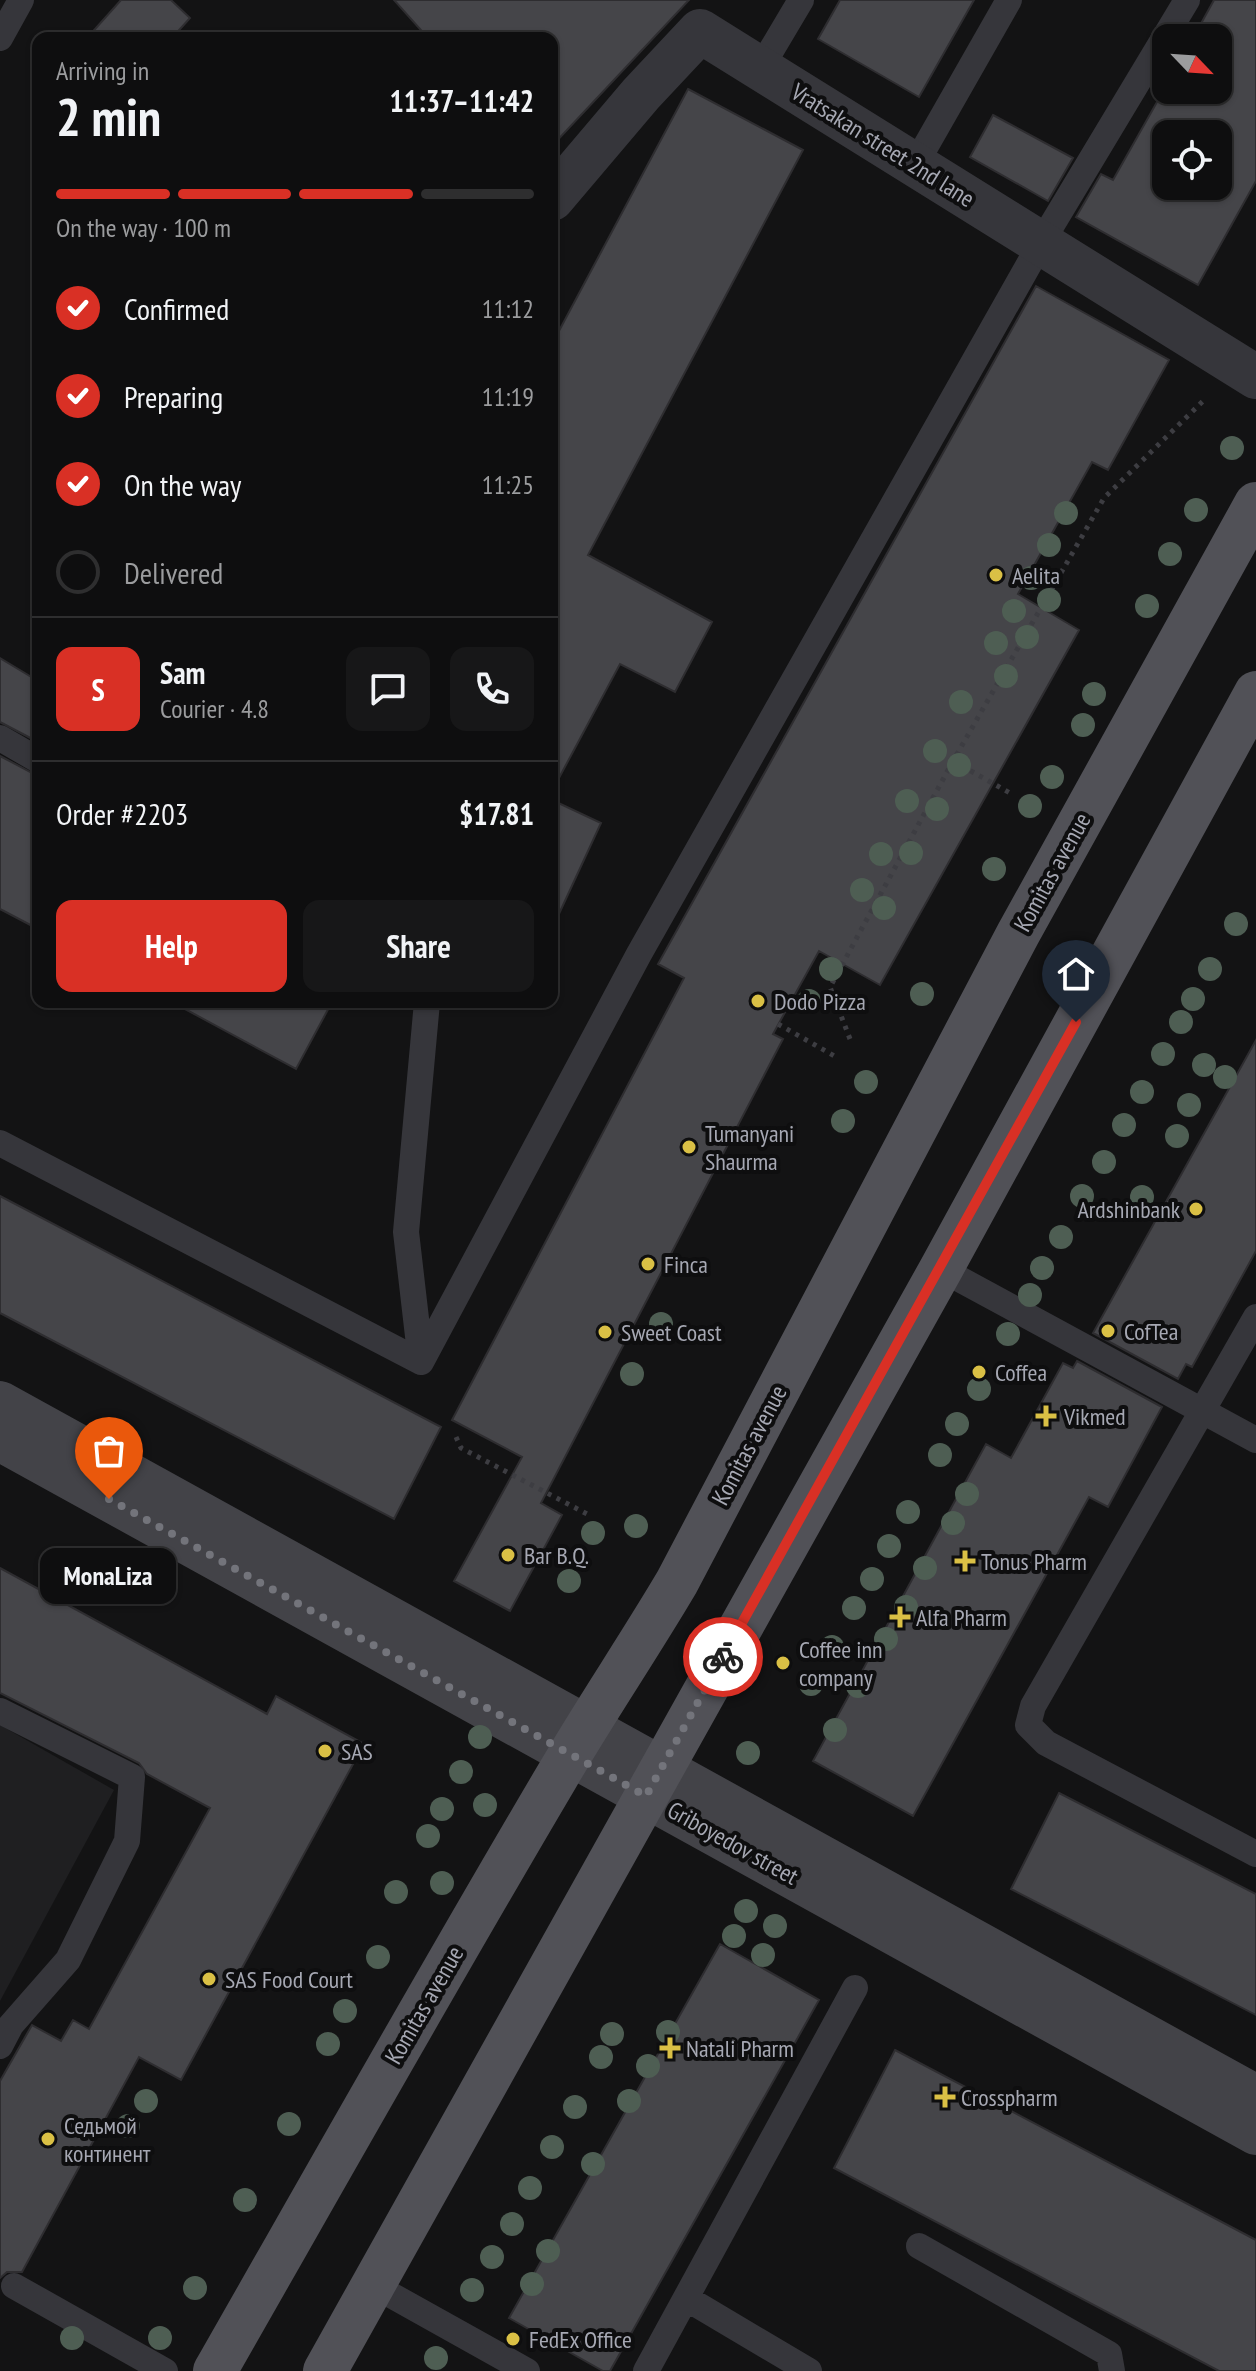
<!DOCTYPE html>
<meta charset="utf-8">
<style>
:root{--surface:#0e0e0f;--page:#171718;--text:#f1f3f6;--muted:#9b9c9e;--line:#2e2e2f;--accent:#d93025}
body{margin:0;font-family:"PT Sans Narrow",sans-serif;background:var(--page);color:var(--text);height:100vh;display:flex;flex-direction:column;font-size:30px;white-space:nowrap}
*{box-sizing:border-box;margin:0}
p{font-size:26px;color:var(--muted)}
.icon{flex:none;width:44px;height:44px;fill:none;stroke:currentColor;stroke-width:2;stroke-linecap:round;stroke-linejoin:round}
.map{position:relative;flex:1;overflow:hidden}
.side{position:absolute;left:32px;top:32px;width:526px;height:976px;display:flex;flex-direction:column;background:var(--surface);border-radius:16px;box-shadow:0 2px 6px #0004,0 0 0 2px var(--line)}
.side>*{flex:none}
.needle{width:52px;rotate:115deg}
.controls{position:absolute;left:1152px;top:24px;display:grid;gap:16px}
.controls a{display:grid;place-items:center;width:80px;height:80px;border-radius:16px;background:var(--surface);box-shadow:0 2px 6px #0004,0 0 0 2px var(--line);font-size:40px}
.pin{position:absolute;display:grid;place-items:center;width:68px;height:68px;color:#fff;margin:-82px -34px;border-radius:50% 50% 50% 0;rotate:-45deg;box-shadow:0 0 8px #0007}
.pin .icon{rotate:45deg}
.courier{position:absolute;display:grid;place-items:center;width:80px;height:80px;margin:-40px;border:6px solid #d93025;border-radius:50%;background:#fff;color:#222;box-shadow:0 2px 10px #0007}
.bubble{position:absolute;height:56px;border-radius:16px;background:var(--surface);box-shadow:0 2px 6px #0004,0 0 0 2px var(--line);font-size:26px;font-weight:600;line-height:56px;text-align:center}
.head em{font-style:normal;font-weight:600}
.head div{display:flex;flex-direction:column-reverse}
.head{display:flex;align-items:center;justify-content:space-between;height:136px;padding:0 24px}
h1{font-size:52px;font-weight:600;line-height:60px}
.bar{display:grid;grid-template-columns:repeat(4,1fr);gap:12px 8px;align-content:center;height:96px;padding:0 24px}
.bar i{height:10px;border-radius:6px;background:var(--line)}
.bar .current{background:var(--accent)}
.bar p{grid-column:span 4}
.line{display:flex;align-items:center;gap:20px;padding:0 24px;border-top:2px solid var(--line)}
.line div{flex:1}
.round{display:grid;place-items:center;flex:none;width:84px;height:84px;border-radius:16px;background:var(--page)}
ol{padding:0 24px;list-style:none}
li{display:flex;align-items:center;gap:24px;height:88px}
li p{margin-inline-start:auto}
li .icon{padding:8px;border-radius:50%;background:var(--accent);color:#fff;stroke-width:4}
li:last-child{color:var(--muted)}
li i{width:44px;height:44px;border:4px solid var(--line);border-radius:50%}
.primary-button{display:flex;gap:16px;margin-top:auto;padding:16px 24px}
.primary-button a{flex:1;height:92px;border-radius:16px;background:var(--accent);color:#fff;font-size:32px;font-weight:600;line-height:92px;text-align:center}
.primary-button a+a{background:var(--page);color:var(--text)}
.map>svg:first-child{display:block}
.built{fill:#1f1f21}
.building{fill:#454549;stroke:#2e2d30;stroke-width:2;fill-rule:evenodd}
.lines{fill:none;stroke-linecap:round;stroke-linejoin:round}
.path{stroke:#3d3d42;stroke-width:5;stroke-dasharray:4 6;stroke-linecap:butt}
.lane{stroke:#36363b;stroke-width:26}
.street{stroke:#36363b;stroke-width:44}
.secondary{stroke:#434348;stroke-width:44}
.primary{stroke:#515157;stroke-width:44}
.tree{fill:#4e5e53}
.done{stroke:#73747b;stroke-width:8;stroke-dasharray:0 14.4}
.route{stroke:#d93025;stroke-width:10}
.poi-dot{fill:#dac045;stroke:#0e0e0f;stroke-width:3}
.labels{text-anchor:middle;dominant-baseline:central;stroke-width:8;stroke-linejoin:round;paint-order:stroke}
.street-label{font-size:24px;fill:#a6a8b3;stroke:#0e0e0f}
.poi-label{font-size:24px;fill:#a6a8b3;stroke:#0e0e0f;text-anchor:start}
</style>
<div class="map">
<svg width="1256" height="2371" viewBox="0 0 1256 2371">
<rect width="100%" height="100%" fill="#131314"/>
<path class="built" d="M0,1725L114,1790L0,2001Z"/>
<path class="building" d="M121,0H171L190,18L172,38H87Z
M394,0H689L552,146V38H428Z
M840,0H974L919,97L818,39Z
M1214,0H1256V181L1198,285L1076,217L1101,174L1113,180L1166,86V90H1218V38H1193ZM1166,134H1218V186H1166Z
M688,89L803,150L588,555L712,622L675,692L620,664L552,791V344Z
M993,115L1073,158L1048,201L970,157Z
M1036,286L1169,360L1108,470L1092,462L1018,594L1079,630L880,985L819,951L773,1034L783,1039L541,1503L562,1515L510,1611L454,1581L522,1457L452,1420L684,978L658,964Z
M0,658L38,681V742L0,722Z
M0,756L38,776V929L0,909Z
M552,800L601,823L552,929Z
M172,1002H332L296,1069Z
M1256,1040V1251L1192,1367L1186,1364L1178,1379L1093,1333Z
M0,1196L441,1427L394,1519L0,1313Z
M1077,1361L1162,1407L1108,1507L1089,1497L913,1816L813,1761L986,1444L1011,1458L1063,1363L1073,1368Z
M0,1568L267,1714L276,1696L364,1744L181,2080L139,2057L22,2272H7L0,2278V2081L32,2025L61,2041L73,2020L89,2029L210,1808L147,1774L139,1763L0,1693Z
M1059,1793L1256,1894V2015L1011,1889Z
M720,1944L819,2000L610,2371H603L509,2318Z
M895,2050L1256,2240V2371H1219L834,2168Z"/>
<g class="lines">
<path class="path" d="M953,761L1010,793
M778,1024L838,1058
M850,1039L830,987L953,761L1104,498L1203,401
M456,1437L461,1448L589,1515"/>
<path class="lane" d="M0,38L21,0
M760,69L801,0
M915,165L1009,0
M0,738L38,760
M0,1143L421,1362
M941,1269L1256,1440
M1256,1317L1033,1706L1028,1725L1046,1743L1256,1854
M421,1362L639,954L1041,243L1187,0
M421,1362L406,1232L427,1002
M0,1711L132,1777L127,1841L68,1960L11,2025L0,2046
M919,2246L1109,2354L1112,2371
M373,2285L527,2371
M14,2286L165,2371
M686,2298L809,2371
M646,2371L855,1988"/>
<path class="street" d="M552,199L641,94L700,31L1256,377"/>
<path class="secondary" d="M0,1403L1256,2097
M0,1439L1256,2133"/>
<path class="primary" d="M215,2371C328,2173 440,1974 556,1778C595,1711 638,1648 677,1582L1018,934L1256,504
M325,2371L941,1269L1256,693"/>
</g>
<g class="tree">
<circle cx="1232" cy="448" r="12"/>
<circle cx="1196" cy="510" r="12"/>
<circle cx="1066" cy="513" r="12"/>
<circle cx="1049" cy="545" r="12"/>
<circle cx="1170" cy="554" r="12"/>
<circle cx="1031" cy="578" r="12"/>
<circle cx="1049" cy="600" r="12"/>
<circle cx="1147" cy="606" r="12"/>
<circle cx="1014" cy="611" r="12"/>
<circle cx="1027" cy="637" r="12"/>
<circle cx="996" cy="643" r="12"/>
<circle cx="1006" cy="676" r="12"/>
<circle cx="1094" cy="694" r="12"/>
<circle cx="961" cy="702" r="12"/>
<circle cx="1083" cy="725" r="12"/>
<circle cx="935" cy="751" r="12"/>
<circle cx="959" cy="765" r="12"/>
<circle cx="1052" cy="777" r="12"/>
<circle cx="907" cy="801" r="12"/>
<circle cx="1030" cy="806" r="12"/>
<circle cx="937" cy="809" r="12"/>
<circle cx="911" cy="853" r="12"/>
<circle cx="881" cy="854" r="12"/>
<circle cx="994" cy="869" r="12"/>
<circle cx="862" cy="890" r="12"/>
<circle cx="884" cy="908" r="12"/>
<circle cx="1236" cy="924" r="12"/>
<circle cx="831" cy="969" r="12"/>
<circle cx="1210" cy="969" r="12"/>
<circle cx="922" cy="994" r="12"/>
<circle cx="1193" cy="999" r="12"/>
<circle cx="809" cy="1001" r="12"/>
<circle cx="1181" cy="1022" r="12"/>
<circle cx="1163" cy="1054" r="12"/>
<circle cx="1204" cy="1065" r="12"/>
<circle cx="1225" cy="1077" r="12"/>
<circle cx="866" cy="1082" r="12"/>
<circle cx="1142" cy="1092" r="12"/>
<circle cx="1189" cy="1105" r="12"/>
<circle cx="843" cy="1121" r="12"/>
<circle cx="1124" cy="1125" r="12"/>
<circle cx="1177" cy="1136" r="12"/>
<circle cx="1104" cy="1162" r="12"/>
<circle cx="1082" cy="1196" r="12"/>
<circle cx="1142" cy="1197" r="12"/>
<circle cx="1061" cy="1237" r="12"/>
<circle cx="1042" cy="1268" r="12"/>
<circle cx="1030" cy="1295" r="12"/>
<circle cx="661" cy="1324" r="12"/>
<circle cx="1008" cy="1334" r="12"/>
<circle cx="632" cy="1374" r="12"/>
<circle cx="979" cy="1389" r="12"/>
<circle cx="957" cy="1424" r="12"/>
<circle cx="940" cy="1455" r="12"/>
<circle cx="967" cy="1494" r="12"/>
<circle cx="908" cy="1512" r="12"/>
<circle cx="953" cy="1523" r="12"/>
<circle cx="636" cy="1526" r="12"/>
<circle cx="593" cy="1533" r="12"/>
<circle cx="889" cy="1546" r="12"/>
<circle cx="925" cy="1568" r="12"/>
<circle cx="872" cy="1579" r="12"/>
<circle cx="569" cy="1581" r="12"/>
<circle cx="906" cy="1607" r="12"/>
<circle cx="854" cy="1608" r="12"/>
<circle cx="886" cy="1639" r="12"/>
<circle cx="832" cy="1647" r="12"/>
<circle cx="811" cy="1684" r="12"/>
<circle cx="858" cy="1686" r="12"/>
<circle cx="835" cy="1730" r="12"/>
<circle cx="480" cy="1737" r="12"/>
<circle cx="748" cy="1753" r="12"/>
<circle cx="461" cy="1772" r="12"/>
<circle cx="485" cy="1805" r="12"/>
<circle cx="442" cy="1809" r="12"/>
<circle cx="428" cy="1836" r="12"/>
<circle cx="442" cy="1883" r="12"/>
<circle cx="396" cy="1892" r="12"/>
<circle cx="746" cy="1911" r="12"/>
<circle cx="775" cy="1926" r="12"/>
<circle cx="734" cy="1936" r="12"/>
<circle cx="763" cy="1955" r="12"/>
<circle cx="378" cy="1957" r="12"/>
<circle cx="345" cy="2011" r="12"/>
<circle cx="668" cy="2032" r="12"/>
<circle cx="612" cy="2034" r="12"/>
<circle cx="328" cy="2044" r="12"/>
<circle cx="601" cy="2057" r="12"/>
<circle cx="648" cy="2066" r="12"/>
<circle cx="146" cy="2101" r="12"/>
<circle cx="629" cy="2101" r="12"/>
<circle cx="575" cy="2107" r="12"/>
<circle cx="289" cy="2124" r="12"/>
<circle cx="128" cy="2126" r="12"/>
<circle cx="552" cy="2147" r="12"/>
<circle cx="593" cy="2164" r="12"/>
<circle cx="530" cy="2188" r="12"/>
<circle cx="245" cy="2200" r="12"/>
<circle cx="512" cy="2224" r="12"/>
<circle cx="548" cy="2251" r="12"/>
<circle cx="492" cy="2257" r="12"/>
<circle cx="532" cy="2284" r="12"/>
<circle cx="195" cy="2288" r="12"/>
<circle cx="472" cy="2290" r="12"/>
<circle cx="72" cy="2338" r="12"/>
<circle cx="160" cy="2338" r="12"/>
<circle cx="436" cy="2358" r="12"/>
</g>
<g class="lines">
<path class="done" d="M109,1499L646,1796L723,1657"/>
<path class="route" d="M723,1657L1076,1022"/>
</g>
<g class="poi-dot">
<circle cx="996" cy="575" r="8"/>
<circle cx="758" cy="1001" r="8"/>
<circle cx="689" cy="1147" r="8"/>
<circle cx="1196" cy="1209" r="8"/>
<circle cx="648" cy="1264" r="8"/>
<circle cx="1108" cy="1331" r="8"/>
<circle cx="605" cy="1332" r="8"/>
<circle cx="979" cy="1372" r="8"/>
<path d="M1042 1404h8v8h8v8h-8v8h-8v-8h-8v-8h8z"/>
<circle cx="508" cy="1555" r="8"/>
<path d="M961 1549h8v8h8v8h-8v8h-8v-8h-8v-8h8z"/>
<path d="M896 1605h8v8h8v8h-8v8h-8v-8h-8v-8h8z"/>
<circle cx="783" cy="1663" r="8"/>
<circle cx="325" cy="1751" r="8"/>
<circle cx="209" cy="1979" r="8"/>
<path d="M666 2036h8v8h8v8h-8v8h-8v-8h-8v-8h8z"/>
<path d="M941 2085h8v8h8v8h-8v8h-8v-8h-8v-8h8z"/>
<circle cx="48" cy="2139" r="8"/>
<circle cx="513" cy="2339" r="8"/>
</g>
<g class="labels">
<g class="street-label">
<text transform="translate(883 145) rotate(32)">Vratsakan street 2nd lane</text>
<text transform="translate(1052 872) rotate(-61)">Komitas avenue</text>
<text transform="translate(749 1445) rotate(-62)">Komitas avenue</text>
<text transform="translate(733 1843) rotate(29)">Griboyedov street</text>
<text transform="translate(424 2005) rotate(-60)">Komitas avenue</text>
</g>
<g class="poi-label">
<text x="1012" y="575">Aelita</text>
<text x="774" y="1001">Dodo Pizza</text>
<text x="705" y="1133">Tumanyani<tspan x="705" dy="28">Shaurma</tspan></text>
<text x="1180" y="1209" text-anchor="end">Ardshinbank</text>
<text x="664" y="1264">Finca</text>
<text x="1124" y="1331">CofTea</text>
<text x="621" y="1332">Sweet Coast</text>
<text x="995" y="1372">Coffea</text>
<text x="1064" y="1416">Vikmed</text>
<text x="524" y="1555">Bar B.Q.</text>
<text x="981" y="1561">Tonus Pharm</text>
<text x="916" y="1617">Alfa Pharm</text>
<text x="799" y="1649">Coffee inn<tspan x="799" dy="28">company</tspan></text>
<text x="341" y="1751">SAS</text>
<text x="225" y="1979">SAS Food Court</text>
<text x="686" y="2048">Natali Pharm</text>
<text x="961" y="2097">Crosspharm</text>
<text x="64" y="2125">Седьмой<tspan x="64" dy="28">континент</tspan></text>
<text x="529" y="2339">FedEx Office</text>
</g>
</g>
</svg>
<div class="controls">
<a><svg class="needle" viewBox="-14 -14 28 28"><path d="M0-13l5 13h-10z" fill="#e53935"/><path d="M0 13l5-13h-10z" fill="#9b9c9e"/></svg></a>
<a><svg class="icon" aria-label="locate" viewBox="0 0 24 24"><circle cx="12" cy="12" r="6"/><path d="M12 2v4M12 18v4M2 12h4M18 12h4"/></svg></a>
</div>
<div class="pin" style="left:109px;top:1499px;background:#ea580c"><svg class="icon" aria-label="bag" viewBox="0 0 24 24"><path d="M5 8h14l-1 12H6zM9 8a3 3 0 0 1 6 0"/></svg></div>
<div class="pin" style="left:1076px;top:1022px;background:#1f2937"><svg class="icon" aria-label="home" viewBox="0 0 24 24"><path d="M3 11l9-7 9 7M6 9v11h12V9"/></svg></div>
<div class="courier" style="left:723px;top:1657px"><svg class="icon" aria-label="bike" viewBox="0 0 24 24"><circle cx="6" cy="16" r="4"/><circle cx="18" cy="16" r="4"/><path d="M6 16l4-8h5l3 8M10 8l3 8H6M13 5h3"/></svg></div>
<div class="bubble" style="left:40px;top:1548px;width:136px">MonaLiza</div>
<section class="side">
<div class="head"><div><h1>2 min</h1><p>Arriving in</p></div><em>11:37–11:42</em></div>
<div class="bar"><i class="current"></i><i class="current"></i><i class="current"></i><i></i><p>On the way · 100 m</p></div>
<ol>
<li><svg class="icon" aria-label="check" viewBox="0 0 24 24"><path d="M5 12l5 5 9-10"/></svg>Confirmed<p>11:12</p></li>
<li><svg class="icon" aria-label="check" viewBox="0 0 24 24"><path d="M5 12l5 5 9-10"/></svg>Preparing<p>11:19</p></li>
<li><svg class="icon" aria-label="check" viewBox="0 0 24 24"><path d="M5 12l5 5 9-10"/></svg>On the way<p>11:25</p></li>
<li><i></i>Delivered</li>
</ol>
<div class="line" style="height:144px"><b class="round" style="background:var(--accent);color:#fff">S</b><div><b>Sam</b><p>Courier · 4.8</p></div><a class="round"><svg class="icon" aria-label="chat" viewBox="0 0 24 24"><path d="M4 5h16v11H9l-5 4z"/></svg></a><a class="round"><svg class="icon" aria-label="phone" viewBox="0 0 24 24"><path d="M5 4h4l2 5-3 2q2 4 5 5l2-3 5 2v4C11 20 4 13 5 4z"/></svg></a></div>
<div class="line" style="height:104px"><div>Order #2203</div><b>$17.81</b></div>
<div class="primary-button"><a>Help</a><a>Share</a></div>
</section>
</div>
